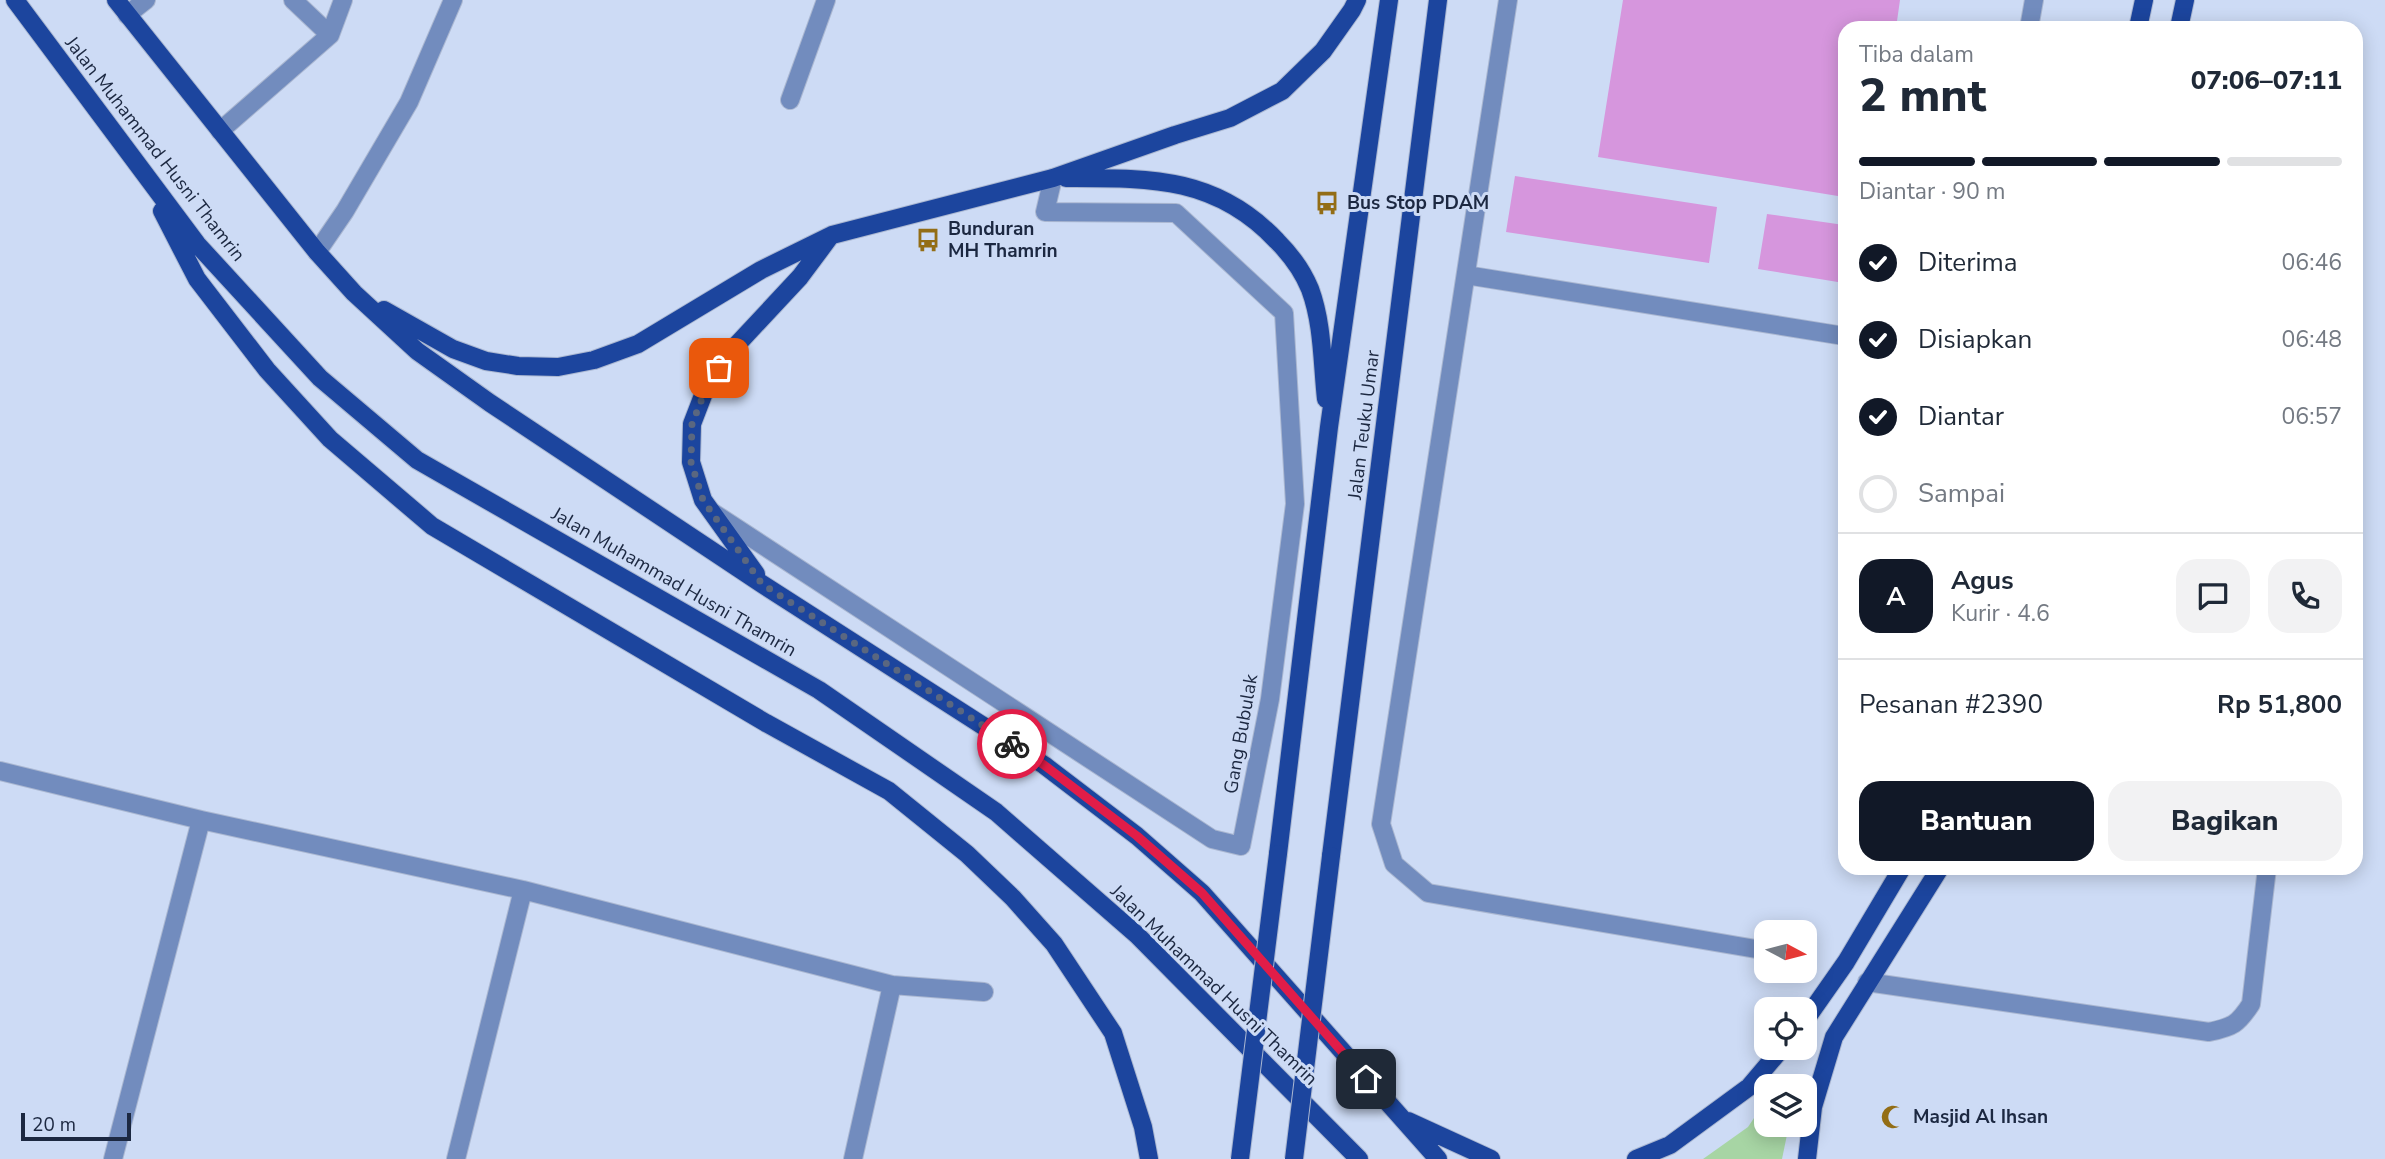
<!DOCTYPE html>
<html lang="id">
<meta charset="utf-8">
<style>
:root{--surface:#fff;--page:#f2f2f3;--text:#1f2937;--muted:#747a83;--line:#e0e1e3;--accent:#111827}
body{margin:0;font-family:"Nunito Sans",sans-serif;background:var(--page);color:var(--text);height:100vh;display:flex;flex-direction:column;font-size:26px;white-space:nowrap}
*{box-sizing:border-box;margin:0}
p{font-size:23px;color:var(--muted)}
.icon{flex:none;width:38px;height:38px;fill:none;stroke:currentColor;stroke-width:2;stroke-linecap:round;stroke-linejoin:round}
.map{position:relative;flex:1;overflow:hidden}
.sheet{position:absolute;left:1838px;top:21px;width:525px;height:854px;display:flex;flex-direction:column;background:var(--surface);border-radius:21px;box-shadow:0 4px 18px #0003}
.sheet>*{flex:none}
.needle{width:46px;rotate:97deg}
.fabs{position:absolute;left:1754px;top:920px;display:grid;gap:14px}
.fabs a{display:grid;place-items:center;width:63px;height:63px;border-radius:14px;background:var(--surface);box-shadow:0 4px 18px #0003;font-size:35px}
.scale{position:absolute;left:21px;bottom:18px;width:110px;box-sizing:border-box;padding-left:7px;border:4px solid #1c2841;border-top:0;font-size:19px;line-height:24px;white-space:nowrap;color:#1c2841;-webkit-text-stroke:5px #cddbf5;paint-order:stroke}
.pin{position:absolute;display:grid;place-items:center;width:60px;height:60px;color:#fff;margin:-30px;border-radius:14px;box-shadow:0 4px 10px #0006}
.courier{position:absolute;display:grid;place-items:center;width:70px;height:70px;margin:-35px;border:5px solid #e11d48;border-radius:50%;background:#fff;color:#222;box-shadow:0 2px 9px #0007}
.overview em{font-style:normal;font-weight:800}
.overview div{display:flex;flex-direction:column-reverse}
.overview{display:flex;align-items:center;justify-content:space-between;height:119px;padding:0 21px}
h1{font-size:46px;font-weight:800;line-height:52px}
.bar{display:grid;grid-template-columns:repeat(4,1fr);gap:10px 7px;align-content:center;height:84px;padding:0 21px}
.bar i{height:9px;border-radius:5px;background:var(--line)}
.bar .active{background:var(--accent)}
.bar p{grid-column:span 4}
.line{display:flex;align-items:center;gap:18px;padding:0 21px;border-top:2px solid var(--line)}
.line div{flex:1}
.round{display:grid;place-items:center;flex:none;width:74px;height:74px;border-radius:21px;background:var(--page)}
ol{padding:0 21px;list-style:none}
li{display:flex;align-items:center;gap:21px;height:77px}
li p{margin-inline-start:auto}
li .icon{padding:7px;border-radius:50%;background:var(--accent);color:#fff;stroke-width:4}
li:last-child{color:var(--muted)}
li i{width:38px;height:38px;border:4px solid var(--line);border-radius:50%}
.primary-button{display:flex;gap:14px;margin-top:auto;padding:14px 21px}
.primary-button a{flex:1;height:80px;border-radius:21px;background:var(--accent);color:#fff;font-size:28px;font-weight:800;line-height:80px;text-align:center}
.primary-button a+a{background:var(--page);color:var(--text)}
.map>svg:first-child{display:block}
.green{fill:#a7d5a4}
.water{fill:#d696dd}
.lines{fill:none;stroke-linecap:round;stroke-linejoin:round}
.service-casing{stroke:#aab7d1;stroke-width:20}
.minor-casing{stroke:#aab7d1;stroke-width:20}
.primary-casing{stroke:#aab7d1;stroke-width:20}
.service{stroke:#728cbe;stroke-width:18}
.minor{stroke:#728cbe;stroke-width:18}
.primary{stroke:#1c459e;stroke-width:18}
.primary-bridge-casing{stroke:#aab7d1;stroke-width:20;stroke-linecap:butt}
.primary-bridge{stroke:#1c459e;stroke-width:18}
.done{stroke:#5a6780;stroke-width:7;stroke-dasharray:0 12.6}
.route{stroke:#e11d48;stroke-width:9}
.labels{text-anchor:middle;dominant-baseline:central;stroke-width:6;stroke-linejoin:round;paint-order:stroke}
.street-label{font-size:19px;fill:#1c2841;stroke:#cddbf5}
.poi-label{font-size:19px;font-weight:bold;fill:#1c2841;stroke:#cddbf5;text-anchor:start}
</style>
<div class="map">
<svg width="2385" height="1159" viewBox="0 0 2385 1159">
<rect width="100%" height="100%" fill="#cddbf5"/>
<path class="green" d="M1766,1100V1125H1789L1782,1159H1703L1748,1127Z"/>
<path class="water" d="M1623,0H1900L1896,28H1844V197L1598,157Z
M1515,176L1717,207L1709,263L1506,232Z
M1767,214L1844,225V283L1758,269Z"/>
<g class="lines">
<g class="service-casing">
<path id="service" d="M293,0L330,35
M1508,0L1381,824L1394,864L1428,893L1756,949
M127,15L146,0
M2029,28L2034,0
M790,100L826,0
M220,131L330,35L343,0
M317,252L345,211L409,102L453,0
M1466,275L1844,336"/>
</g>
<g class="minor-casing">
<path id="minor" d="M712,512L1212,839L1241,846L1270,699L1295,504L1284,313L1176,213L1045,212L1053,178
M0,771L201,820L523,890L892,985L984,992
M1867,982L2209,1032C2233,1027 2238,1024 2251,1004L2267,868
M113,1159L201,820
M456,1159L523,890
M853,1159L892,985"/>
</g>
<g class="primary-casing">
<path id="primary" d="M15,0L197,244L320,378L417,460L819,690L996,812L1137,935L1359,1159
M116,0L317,252L354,293L417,351L490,403L762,584L1044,765L1137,836L1202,893L1438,1159
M2138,28L2144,0
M2179,28L2185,0
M1066,178C1149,178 1216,176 1277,241C1290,254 1303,272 1310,289C1323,324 1322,363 1326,399
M162,211L197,279L267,370L330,439L432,526L766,723L889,791L967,854L1013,898L1054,944L1113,1033L1143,1127L1149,1159
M384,310L453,349L486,361L518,366L558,367L594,360L638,344L761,270L832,235L1053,178L1175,135L1230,118L1282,91L1323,51L1352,10L1357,0
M756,574L703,500L691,462L692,424L707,385L731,351L800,277L829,238
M1278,854L1329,427L1389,0
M1331,856L1438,0
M1804,1022L1846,962L1902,868
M1408,1121L1491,1159
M1636,1159L1670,1145L1749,1087L1782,1048
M1807,1159L1813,1107L1834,1037L1940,868"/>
</g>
<use href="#service" class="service"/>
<use href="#minor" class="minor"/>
<use href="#primary" class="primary"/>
<g class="primary-bridge-casing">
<path id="primary-bridge" d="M1240,1159L1278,854
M1294,1159L1331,856"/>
</g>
<use href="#primary-bridge" class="primary-bridge"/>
</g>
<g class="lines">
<path class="done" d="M719,368L707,386L692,424L691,462L703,500L762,584L1012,744"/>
<path class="route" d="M1012,744L1044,765L1137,836L1202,893L1366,1079"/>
</g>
<defs>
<g id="bus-bare" transform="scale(1.89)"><path d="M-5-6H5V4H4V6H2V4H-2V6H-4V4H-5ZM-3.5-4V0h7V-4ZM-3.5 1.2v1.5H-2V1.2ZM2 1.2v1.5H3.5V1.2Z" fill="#936d15" stroke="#cddbf5" stroke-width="2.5" paint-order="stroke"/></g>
<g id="mosque-bare" transform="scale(1.89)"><path d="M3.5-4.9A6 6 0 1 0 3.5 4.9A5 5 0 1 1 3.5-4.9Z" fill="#936d15" stroke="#cddbf5" stroke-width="2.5" paint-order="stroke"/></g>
</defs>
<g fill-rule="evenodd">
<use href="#bus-bare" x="1327" y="203"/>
<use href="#bus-bare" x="928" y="240"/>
<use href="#mosque-bare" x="1893" y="1117"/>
</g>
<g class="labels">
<g class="street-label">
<text transform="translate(155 149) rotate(52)">Jalan Muhammad Husni Thamrin</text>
<text transform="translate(1364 425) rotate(-83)">Jalan Teuku Umar</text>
<text transform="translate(674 582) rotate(30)">Jalan Muhammad Husni Thamrin</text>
<text transform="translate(1241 734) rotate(-80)">Gang Bubulak</text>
<text transform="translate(1214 985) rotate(44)">Jalan Muhammad Husni Thamrin</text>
</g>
<g class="poi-label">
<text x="1347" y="203">Bus Stop PDAM</text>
<text x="948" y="229">Bunduran<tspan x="948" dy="22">MH Thamrin</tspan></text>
<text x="1913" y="1117">Masjid Al Ihsan</text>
</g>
</g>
</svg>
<div class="fabs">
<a><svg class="needle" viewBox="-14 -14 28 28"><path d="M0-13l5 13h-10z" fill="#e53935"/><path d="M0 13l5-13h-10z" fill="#747a83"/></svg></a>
<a><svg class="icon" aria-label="locate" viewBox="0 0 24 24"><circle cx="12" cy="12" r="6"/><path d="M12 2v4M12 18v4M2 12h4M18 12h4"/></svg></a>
<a><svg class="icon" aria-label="layers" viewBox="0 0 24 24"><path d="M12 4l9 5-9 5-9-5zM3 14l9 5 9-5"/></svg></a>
</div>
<div class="scale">20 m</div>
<div class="pin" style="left:719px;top:368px;background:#ea580c"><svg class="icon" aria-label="bag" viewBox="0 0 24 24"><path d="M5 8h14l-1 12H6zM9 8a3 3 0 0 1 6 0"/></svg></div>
<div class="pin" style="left:1366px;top:1079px;background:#1f2937"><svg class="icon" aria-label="home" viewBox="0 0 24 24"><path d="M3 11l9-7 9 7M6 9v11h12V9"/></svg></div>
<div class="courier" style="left:1012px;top:744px"><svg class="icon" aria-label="bike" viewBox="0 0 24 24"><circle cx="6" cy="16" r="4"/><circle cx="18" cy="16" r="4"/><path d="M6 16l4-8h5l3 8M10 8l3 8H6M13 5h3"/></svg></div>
<section class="sheet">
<div class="overview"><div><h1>2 mnt</h1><p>Tiba dalam</p></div><em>07:06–07:11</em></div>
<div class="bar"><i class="active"></i><i class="active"></i><i class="active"></i><i></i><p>Diantar · 90 m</p></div>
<ol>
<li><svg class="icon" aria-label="check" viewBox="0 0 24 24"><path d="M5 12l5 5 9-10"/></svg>Diterima<p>06:46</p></li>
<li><svg class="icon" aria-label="check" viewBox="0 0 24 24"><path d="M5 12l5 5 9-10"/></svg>Disiapkan<p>06:48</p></li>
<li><svg class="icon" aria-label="check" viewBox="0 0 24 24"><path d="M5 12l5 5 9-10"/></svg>Diantar<p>06:57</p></li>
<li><i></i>Sampai</li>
</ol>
<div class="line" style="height:126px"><b class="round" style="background:var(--accent);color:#fff">A</b><div><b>Agus</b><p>Kurir · 4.6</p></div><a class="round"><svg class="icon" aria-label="chat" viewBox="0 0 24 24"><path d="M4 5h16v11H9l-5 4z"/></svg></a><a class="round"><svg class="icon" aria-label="phone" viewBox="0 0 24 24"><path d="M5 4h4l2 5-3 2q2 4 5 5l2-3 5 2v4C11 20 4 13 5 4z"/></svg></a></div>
<div class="line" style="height:91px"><div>Pesanan #2390</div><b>Rp 51,800</b></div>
<div class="primary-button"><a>Bantuan</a><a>Bagikan</a></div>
</section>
</div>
